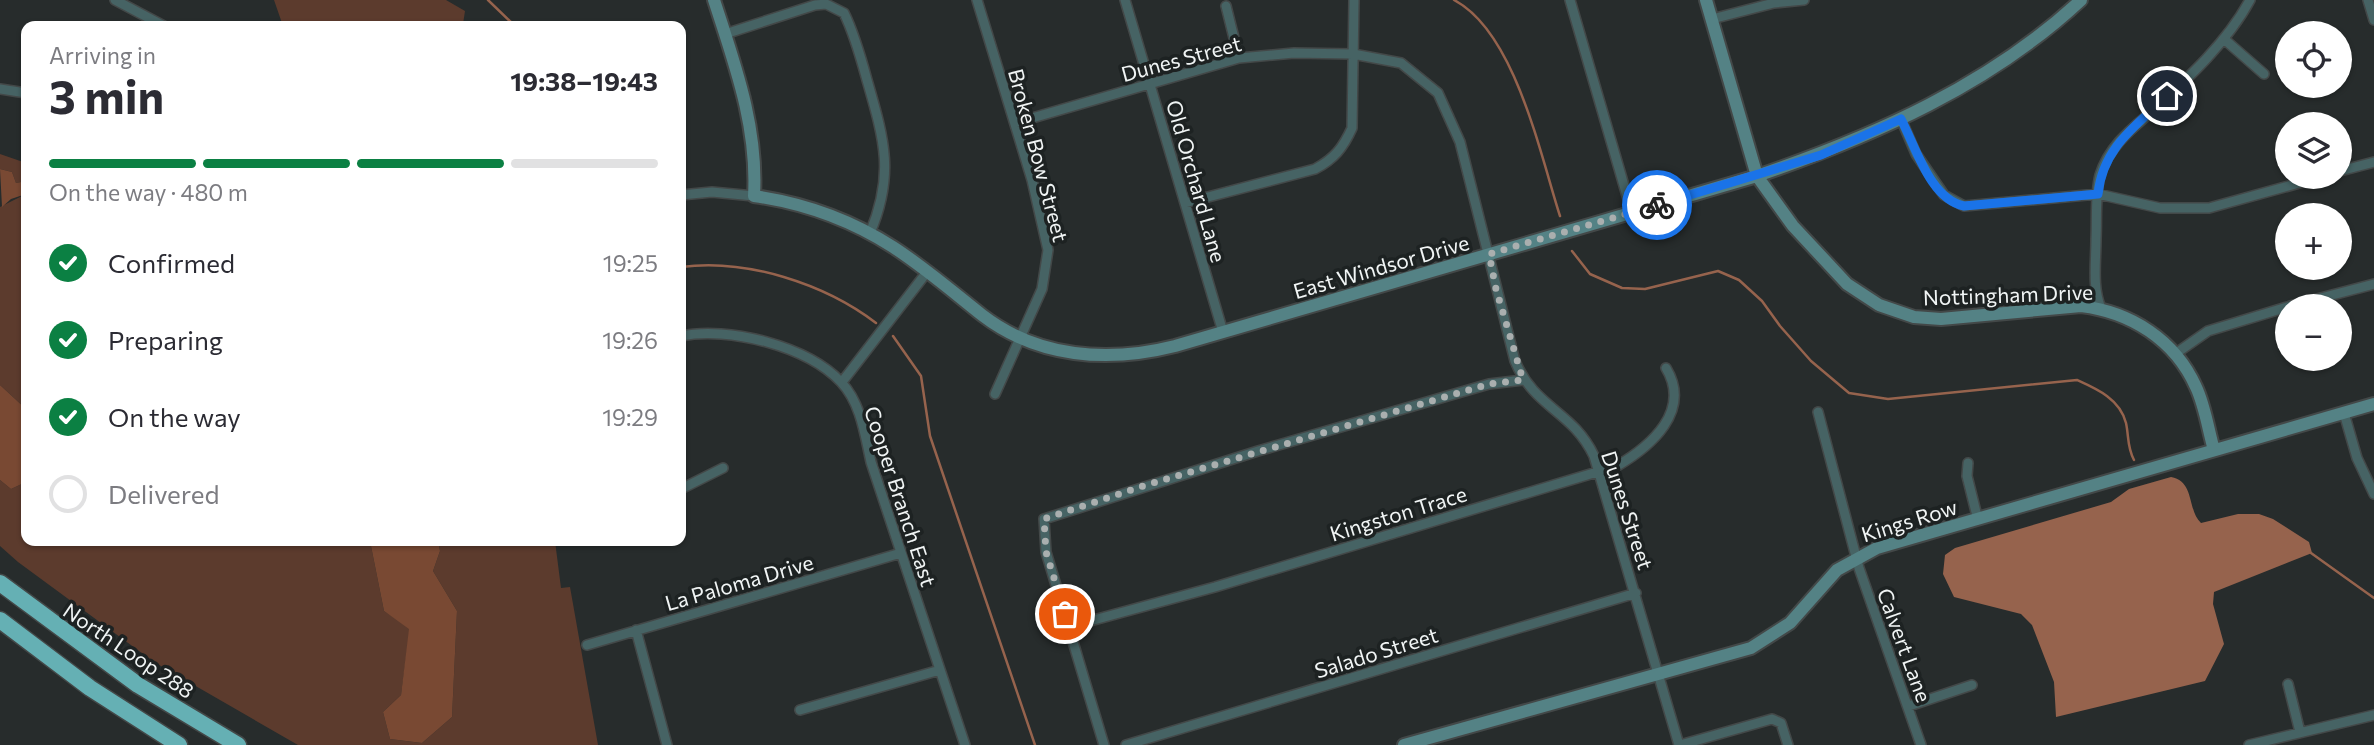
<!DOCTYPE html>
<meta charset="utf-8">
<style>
:root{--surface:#fff;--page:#f7f7f7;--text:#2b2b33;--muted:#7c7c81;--line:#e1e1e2;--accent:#0b8043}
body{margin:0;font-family:Commissioner,sans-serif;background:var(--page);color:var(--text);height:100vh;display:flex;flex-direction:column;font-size:26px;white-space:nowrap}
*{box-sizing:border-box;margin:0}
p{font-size:23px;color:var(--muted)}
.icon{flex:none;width:38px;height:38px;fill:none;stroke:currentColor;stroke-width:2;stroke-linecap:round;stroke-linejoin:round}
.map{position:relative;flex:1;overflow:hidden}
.details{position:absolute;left:21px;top:21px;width:665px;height:525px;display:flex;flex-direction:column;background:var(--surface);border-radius:14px;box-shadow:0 2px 5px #0004}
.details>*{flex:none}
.buttons{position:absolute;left:2275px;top:21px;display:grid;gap:14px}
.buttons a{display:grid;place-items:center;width:77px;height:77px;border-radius:50%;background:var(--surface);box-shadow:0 2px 5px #0004;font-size:35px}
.pin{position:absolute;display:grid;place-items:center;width:60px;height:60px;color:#fff;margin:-30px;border:4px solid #fff;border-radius:50%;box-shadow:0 2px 7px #0007}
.courier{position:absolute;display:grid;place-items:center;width:70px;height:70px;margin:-35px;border:5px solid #1a73e8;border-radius:50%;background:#fff;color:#222;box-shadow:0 2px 9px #0007}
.head em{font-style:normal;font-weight:700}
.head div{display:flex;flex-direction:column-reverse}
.head{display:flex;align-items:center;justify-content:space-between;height:119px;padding:0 28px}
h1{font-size:46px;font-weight:700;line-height:52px}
.bar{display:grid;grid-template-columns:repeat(4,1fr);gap:10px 7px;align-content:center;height:84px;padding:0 28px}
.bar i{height:9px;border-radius:5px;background:var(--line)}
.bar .current{background:var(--accent)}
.bar p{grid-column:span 4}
ol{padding:0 28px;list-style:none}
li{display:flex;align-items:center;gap:21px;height:77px}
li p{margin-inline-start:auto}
li .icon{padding:7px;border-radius:50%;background:var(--accent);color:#fff;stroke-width:4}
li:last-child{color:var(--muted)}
li i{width:38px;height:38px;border:4px solid var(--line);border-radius:50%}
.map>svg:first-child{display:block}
.green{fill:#5c3b2d}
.forest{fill:#794933}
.water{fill:#96634d}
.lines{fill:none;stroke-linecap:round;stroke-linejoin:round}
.stream{stroke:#96634d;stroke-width:2.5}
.street-casing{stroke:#434848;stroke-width:12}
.secondary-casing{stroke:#434848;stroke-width:16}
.highway-casing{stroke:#434848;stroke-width:19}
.street{stroke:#466364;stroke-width:9}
.secondary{stroke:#548285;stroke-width:12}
.highway{stroke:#65b0b4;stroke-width:16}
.done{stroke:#aaafaf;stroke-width:7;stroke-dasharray:0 12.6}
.route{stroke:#1a73e8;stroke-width:9}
.labels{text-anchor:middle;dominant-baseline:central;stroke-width:7;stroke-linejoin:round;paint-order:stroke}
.street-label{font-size:21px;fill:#f1f5f5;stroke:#1d2222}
</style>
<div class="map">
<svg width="2374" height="745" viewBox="0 0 2374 745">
<rect width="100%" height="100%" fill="#272c2c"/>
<path class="green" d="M274,0H446L465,11L463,24L456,26H283Z
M0,154L26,163V181L16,183L12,172L0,169Z
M26,194V409L0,385V207Z
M0,480L11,489L26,482V541H370L384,611L410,628L401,695L383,712L390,739L422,743L452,717L457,611L433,571L440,551L438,541H555L561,588L570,587L598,745H298L154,662L18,562L0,546Z"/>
<path class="forest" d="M0,169L12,172L16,183L26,181V194L11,199L2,207Z
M0,385L26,409V482L11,489L0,480Z
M370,541H438L440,551L433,571L457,611L452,717L422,743L390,739L383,712L401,695L409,629L384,611Z"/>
<path class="water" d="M2171,477C2195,481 2187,510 2201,523L2238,514H2259L2273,519L2309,542L2312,553L2214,592L2213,604L2224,644L2205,681L2056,717L2054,682L2032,625L2021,614L1954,597L1943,574L1945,555L1955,548L2111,502L2129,489Z"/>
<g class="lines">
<path class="stream" d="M488,0L515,26
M1454,0C1515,32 1540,154 1560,216
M1572,251L1590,274L1622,288L1645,289L1718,271L1739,280L1762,301L1780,326L1811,361L1849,393L1888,399L2077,380C2097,389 2120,399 2126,423C2129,437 2127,447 2134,460
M681,267C746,258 825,284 876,323
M893,336L921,376L930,436L1035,745
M2311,553L2374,598"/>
<g class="street-casing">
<path id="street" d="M115,0L164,26
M977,0L1032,180L1048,250L1042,289L995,394
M1125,0L1223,332
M1570,0L1632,213
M2368,0L2374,20
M1226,6L1239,58
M1712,19L1774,3L1804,0
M725,34L815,5L826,4L844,13C854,33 861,58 867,80C884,139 895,174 870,233
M2224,39L2264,74
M0,89L26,93
M1901,119L1916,154L1944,195L1964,206L2098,194L2160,208H2209L2321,177
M1015,123L1239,58L1294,53L1353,54L1401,63L1438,93L1460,142L1515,361C1535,409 1572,410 1594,456L1679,745
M2340,171L2374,162
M681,195L712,192L754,196
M1185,203L1315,169C1334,159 1343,148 1352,128L1354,0
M2290,306L2374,284
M2101,308C2092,288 2096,262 2096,239C2097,219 2095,194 2100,175C2109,147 2129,131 2150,113C2186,80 2227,43 2250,0
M681,336C728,326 807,346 841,382C861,403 865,435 871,462L965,745
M2175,354L2208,331L2287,307
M842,382L927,272
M1818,412L1859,568L1921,745
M2344,413L2357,458L2374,494
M1968,463L1967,476L1978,520
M681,489L723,468
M1068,627L1215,587L1617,466C1651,446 1692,411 1666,368
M636,630L667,745
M587,645L901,553
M2288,684L2300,732
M1909,706L1972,685
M800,710L940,670
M1104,745L1046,552L1044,519L1258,451L1489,384L1523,380
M1126,745L1636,593
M1680,745L1772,719L1781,723L1788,745
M2249,745L2374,715"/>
</g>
<g class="secondary-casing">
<path id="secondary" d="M714,0C735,65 758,127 754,196C803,203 851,220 893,247C924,267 953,292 982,315C1038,358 1108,363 1175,346L1757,176C1874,136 1990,85 2081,0
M1706,0L1757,176L1793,226L1847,284L1879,305L1914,317L1941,319L2081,306C2131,312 2175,340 2196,387C2205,406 2208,429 2214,450
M1404,745L1751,648L1790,623L1837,570L1877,548L2374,404"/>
</g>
<g class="highway-casing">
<path id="highway" d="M0,583L138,685L238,745
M0,620L90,688L179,745"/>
</g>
<use href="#street" class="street"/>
<use href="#secondary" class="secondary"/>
<use href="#highway" class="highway"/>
</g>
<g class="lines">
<path class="done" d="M1065,614L1046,552L1044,519L1143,486L1489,384L1523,380L1496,289L1489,254L1657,205"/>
<path class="route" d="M1657,205L1821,155L1901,119C1916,147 1930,199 1964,206L2098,194C2103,147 2136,126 2167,96"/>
</g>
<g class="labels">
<g class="street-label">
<text transform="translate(1181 58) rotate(-15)">Dunes Street</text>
<text transform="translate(1039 155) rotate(75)">Broken Bow Street</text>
<text transform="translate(1197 181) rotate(74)">Old Orchard Lane</text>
<text transform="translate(1381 266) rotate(-16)">East Windsor Drive</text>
<text transform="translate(2008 294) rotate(-2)">Nottingham Drive</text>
<text transform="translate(901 496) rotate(72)">Cooper Branch East</text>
<text transform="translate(1628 510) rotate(72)">Dunes Street</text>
<text transform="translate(1398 513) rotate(-17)">Kingston Trace</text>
<text transform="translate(1909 520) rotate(-17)">Kings Row</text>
<text transform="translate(739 582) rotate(-16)">La Paloma Drive</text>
<text transform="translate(1905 645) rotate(70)">Calvert Lane</text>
<text transform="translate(129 650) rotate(34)">North Loop 288</text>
<text transform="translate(1376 652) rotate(-17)">Salado Street</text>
</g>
</g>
</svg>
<div class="buttons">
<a><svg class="icon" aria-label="locate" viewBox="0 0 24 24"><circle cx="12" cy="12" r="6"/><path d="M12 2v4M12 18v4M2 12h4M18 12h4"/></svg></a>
<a><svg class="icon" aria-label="layers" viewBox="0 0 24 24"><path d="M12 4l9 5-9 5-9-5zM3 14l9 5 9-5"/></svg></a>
<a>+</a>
<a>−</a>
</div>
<div class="pin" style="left:1065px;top:614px;background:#ea580c"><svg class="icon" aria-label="bag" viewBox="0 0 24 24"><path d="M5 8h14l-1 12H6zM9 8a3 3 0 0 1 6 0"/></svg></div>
<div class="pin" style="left:2167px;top:96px;background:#1f2937"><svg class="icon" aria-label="home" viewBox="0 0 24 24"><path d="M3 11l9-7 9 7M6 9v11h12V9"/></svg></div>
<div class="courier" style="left:1657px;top:205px"><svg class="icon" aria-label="bike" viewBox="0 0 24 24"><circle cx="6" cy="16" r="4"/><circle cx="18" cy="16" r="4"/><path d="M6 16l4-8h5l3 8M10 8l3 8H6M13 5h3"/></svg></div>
<section class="details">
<div class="head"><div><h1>3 min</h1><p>Arriving in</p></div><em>19:38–19:43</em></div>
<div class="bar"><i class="current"></i><i class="current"></i><i class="current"></i><i></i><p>On the way · 480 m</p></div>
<ol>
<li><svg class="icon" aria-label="check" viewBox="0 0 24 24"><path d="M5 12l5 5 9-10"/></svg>Confirmed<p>19:25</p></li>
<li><svg class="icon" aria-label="check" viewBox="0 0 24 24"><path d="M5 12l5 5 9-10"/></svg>Preparing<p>19:26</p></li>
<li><svg class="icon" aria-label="check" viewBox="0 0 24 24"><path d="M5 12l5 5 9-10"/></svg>On the way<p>19:29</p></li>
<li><i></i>Delivered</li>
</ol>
</section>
</div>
